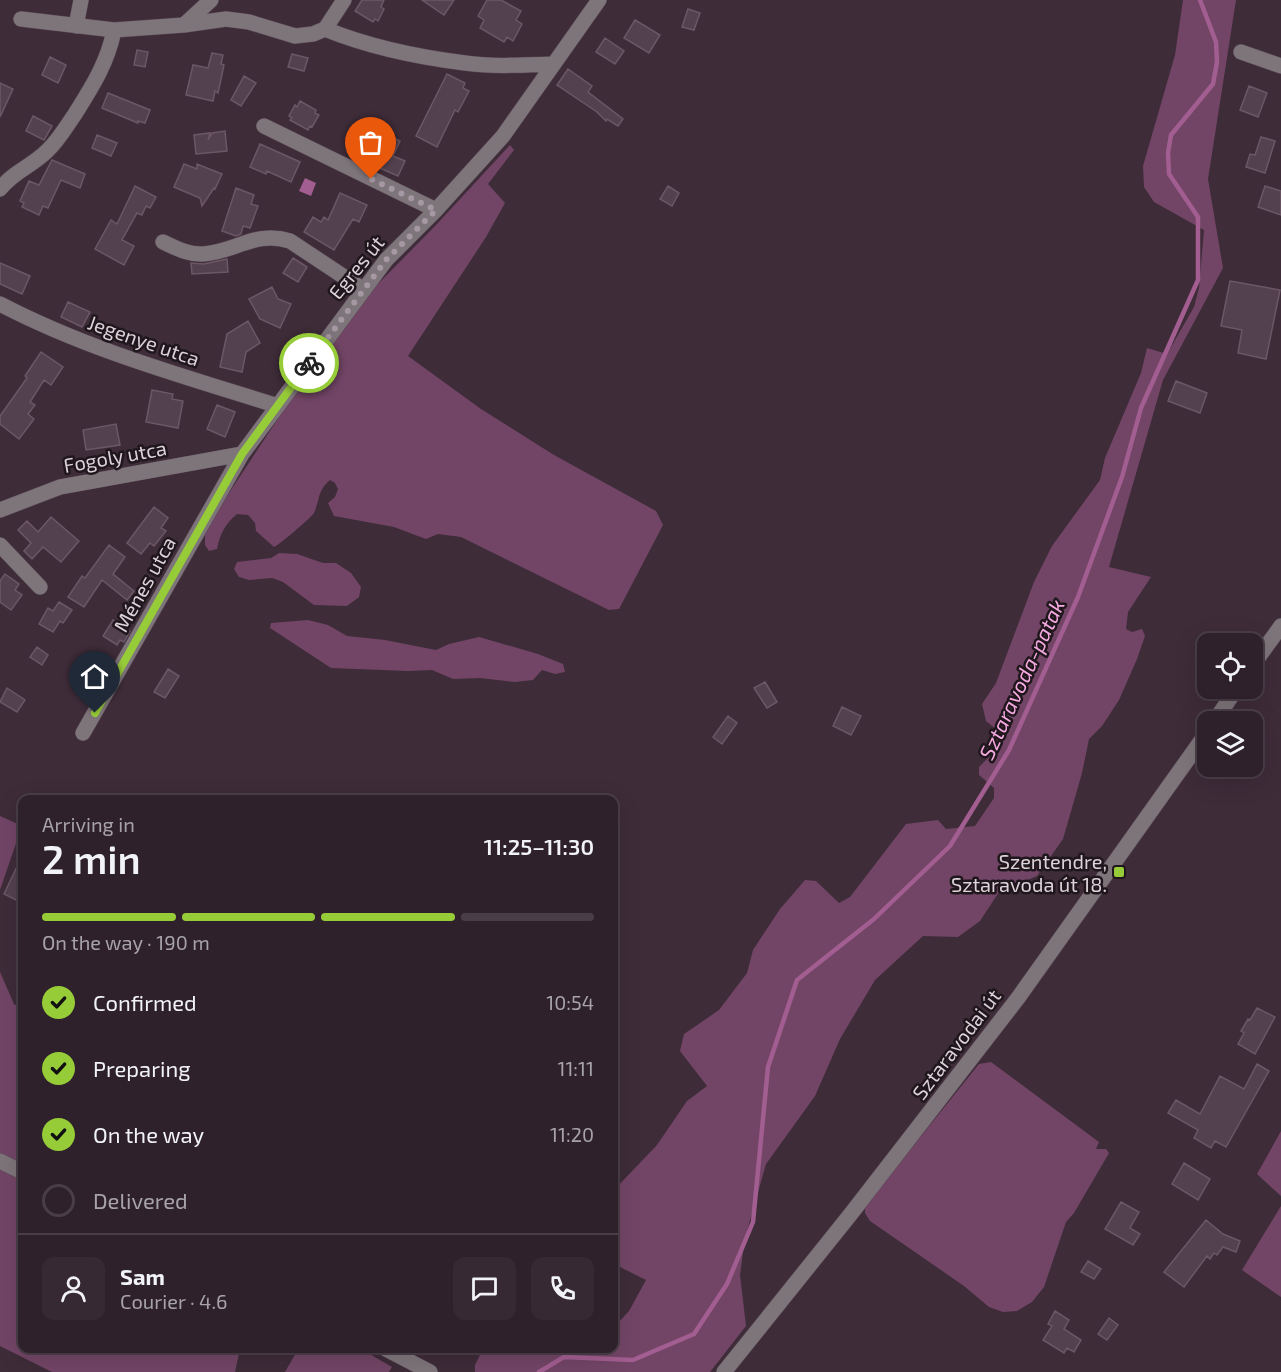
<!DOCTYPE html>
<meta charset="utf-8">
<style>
:root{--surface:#2e212b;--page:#362933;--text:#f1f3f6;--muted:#a7a3a9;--line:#493e47;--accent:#97cc39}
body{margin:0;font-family:"Exo 2",sans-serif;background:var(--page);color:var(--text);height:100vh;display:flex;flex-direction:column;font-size:22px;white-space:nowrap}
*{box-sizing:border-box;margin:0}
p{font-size:20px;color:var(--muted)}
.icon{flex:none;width:33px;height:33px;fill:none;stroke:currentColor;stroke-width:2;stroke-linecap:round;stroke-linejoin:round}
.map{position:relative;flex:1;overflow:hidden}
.panel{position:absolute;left:18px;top:795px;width:600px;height:558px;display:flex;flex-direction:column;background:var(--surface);border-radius:12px;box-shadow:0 6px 24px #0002,0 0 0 2px var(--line)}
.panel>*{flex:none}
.controls{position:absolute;left:1197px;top:633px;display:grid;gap:12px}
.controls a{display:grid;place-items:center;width:66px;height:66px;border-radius:12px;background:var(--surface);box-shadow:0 6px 24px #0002,0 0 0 2px var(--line);font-size:30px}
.pin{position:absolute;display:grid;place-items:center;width:51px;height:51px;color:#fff;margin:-62px -26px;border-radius:50% 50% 50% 0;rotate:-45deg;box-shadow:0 0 6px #0007}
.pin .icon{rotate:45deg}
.courier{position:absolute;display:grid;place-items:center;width:60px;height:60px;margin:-30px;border:4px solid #97cc39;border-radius:50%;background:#fff;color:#222;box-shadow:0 2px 8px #0007}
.summary em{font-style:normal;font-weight:600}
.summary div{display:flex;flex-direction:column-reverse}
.summary{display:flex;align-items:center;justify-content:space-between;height:102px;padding:0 24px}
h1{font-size:39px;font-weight:600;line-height:45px}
.bar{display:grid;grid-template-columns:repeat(4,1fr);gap:9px 6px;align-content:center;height:72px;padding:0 24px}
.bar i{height:8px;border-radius:4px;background:var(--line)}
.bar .on{background:var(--accent)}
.bar p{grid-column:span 4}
.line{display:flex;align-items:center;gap:15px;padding:0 24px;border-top:2px solid var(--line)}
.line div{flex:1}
.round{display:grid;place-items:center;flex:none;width:63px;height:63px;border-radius:12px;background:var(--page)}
ol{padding:0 24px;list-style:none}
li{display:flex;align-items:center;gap:18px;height:66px}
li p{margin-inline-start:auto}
li .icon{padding:6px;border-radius:50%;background:var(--accent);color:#111;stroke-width:4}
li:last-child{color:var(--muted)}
li i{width:33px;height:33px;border:3px solid var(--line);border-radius:50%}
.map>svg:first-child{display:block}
.green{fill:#724566}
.water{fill:#a25e90}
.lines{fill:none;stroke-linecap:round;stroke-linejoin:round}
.stream{stroke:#a25e90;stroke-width:4.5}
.building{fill:#54414f;stroke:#6b5765;stroke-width:1.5}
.minor-casing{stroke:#5b4a56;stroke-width:16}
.minor{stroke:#7e757b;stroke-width:15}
.done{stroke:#a698a2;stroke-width:6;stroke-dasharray:0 10.8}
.route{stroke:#97cc39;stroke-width:8}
.poi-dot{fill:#97cc39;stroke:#20171d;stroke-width:2}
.labels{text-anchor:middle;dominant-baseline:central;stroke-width:5;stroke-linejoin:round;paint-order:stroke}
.street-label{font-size:20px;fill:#ded2da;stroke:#20171d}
.poi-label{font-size:20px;fill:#ded2da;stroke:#20171d;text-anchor:end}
.water-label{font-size:21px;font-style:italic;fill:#f6aae1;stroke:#20171d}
</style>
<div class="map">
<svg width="1281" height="1372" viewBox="0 0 1281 1372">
<rect width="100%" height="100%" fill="#3e2c39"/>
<path class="green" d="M1183,0H1236L1208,179L1223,268L1163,380L1109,567L1151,577L1128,612L1126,629L1132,632L1142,629L1145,636L1137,659L1119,700L1102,726L1089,739L1082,773L1063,839L1037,876L999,892L980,921L958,937L923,936L875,980L840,1039L815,1096L766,1164L745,1238L740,1275L746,1326L710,1372H475V1365L483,1349L614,1348V1327L629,1311L646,1280L614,1264V1190L657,1145L687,1101L707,1086L680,1051L684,1034L719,1010L747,973L753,950L780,909L805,880L816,881L839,903L850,897L906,824L938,820L946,829L975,826L994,798V788L979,775V767L996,750L997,730L986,721L982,704L996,683L1034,582L1052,546L1100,480L1105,458L1141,373L1147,348L1167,354L1194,307L1199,288L1204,230L1154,202L1144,187L1143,166L1175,55Z
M510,145L514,150L488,184L505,203L486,237L408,356L481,409L554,455L656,511L663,525L619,609L609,610L461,537L438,534L426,539L394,527L334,516L328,503L335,497L338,489L335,483L330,480C317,491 320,500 314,513C312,517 279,545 274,547L256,531L255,523L248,515L237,514C225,524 220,534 217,549L209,551L205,545V535L221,505L293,396L368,294L436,225Z
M279,553L297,554L323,563H336L351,573L361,587L359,597L347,606L314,605L283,582L272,578L249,580L239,577L234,569L237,562L271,558Z
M308,620L328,625L347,636L385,640L436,650L449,644L479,637L538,654L563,664L565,672L555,674L542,670L533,680L515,682L480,678L453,679L432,670L408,671L331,668L270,628L271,623Z
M0,816L22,826L0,890Z
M0,972L14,1004L22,1010V1348L240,1349L235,1372H52L0,1346Z
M991,1062L1099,1142L1096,1149H1106L1109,1153L1074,1213L1066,1222L1044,1287L1032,1302L1017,1311L1003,1312L989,1307L964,1286L870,1221L865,1213V1206L979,1064Z
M1281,1131V1196L1257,1174Z
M1281,1206V1297L1242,1270Z
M293,1348L361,1349L392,1367L389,1372H285L297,1351Z"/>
<path class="water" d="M305,178L316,183L311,196L299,191Z"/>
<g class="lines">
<path class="stream" d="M539,1372L564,1357L633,1360L694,1334L727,1284L753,1222L768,1067L797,980L874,919L950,846L1009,750L1078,597L1122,477L1141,408L1198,280V217L1169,174L1168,153L1171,135L1213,84L1217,62L1216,42L1200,0"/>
</g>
<path class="building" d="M362,0H384L381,7L384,9L378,21L375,19L373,22L355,11Z
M422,0H454L444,15Z
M487,0H501L521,11L516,20L522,24L513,41L507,37L504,42L480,28L484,20L478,16Z
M688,9L700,13L694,30L682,27Z
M635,20L660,35L649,53L624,38Z
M605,38L624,51L615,64L596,52Z
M137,50L148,52L145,67L134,65Z
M212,53L223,55L221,64L224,65L218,93L215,91L213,101L186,95L193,65L208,68Z
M292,54L308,58L304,71L288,67Z
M50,57L66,65L58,83L42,75Z
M568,69L592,86L588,92L623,119L618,126L607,119L606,121L597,112L557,85Z
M447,74L465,83L463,88L469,91L458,112L455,110L437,147L416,136Z
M244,76L256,83L241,106L231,100Z
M0,83L13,89L0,117Z
M1249,86L1267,93L1258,117L1240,110Z
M108,93L150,110L145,123L138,121V123L102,108Z
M300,101L316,110L315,113L319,115L312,127L310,126L308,130L290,120L292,118L289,116L295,105L297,107Z
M33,116L52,126L44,140L26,131Z
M225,131L227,151L196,154L194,135L210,133L208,140L212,133Z
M381,132L400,141L393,156L405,161L398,176L373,165L377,154L372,152Z
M97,135L117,143L111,156L92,148Z
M1261,137L1275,141L1265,173L1246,167L1250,154L1255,155Z
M260,144L300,162L291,182L267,171L266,174L250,167Z
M52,160L85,174L80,188L61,180L48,208L43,206L39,215L22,207L24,203L20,201L29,181L39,185Z
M184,164L197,169V164L222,174L215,189L214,188L202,206L200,198L174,187Z
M135,186L156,197L150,208L146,206L142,215L137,213L122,240L134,246L124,265L95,249L111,220L117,224Z
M668,186L679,193L672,206L660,199Z
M1265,186L1281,191V215L1258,207Z
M236,188L254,195L251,204L258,206L250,228L243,226L241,234L236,236L222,231Z
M340,193L367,205L359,222L353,219L334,250L304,232L313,217L321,222L324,217L328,220Z
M293,258L307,267L298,282L283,273Z
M227,259L228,272L192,274L191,263L204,264Z
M0,263L30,276L22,294L0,284Z
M1230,281L1280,290L1266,359L1238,353L1242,330L1221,326Z
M272,287L278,299L291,304L280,328L260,319L249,299Z
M68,302L90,312L82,327L61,317Z
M248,321L260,343L246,352L242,372L220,367L227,334Z
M41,352L63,367L51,385L44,380L30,402L35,405L28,414L34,419L19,439L0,424V416L27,378L25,376Z
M1176,381L1207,393L1200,413L1168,401Z
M152,390L173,394L172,399L183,401L178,428L146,422Z
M217,405L235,412L225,437L207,429Z
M116,424L120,445L86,450L83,430Z
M154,507L168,518L161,528L166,531L154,546L150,543L141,554L127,543Z
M51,517L79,541L61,562L43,547L32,559L24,551L31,543L18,530L27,521L38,532Z
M109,545L125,557L113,574L134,591L127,600L102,580L84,607L68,597L82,576L85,578Z
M5,574L19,584L15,590L22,595L11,610L0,602V581Z
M59,602L72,610L63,623L60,621L53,632L39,624L48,608L53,611Z
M113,620L130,631L124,642L120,640L117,645L103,636Z
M37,647L48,655L42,665L30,657Z
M168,669L179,676L165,698L154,692Z
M765,682L777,702L767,708L754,688Z
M7,688L25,700L17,712L0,702Z
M842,707L861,716L851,735L833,726Z
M728,716L737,723L722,744L713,737Z
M22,856V892L18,901L4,894Z
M1257,1008L1275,1017L1255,1054L1238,1044L1244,1033L1241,1031L1248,1019L1250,1020Z
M1257,1064L1269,1071L1226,1147L1215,1141L1211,1148L1194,1138L1198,1130L1168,1113L1176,1100L1200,1114L1220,1076L1244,1089Z
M1184,1163L1210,1179L1198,1200L1172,1184Z
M1121,1202L1139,1212L1130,1228L1140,1234L1133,1245L1105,1229Z
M1206,1220L1223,1234L1240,1241L1236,1252L1223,1247L1217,1255L1214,1253L1210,1259L1207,1256L1184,1287L1164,1272Z
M1088,1261L1101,1269L1094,1279L1081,1272Z
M1055,1311L1069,1320L1064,1329L1081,1340L1074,1352L1067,1348L1064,1353L1043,1340L1052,1326L1048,1324Z
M1109,1318L1118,1325L1107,1340L1098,1334Z"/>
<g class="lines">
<g class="minor-casing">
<path id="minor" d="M21,19L114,30L184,25L226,19L249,22L295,36L313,34L325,29C369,47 417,57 465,63C494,67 524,65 554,64
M185,24L211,0
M76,26L81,0
M325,29L344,0
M1241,52L1281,66
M264,126L436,210
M0,189C13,172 32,166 47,151C58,141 66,127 75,114C92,87 108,62 114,30
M163,242C176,248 189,255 203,254C235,252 256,230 290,241L364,290
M0,304C88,350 183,376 278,406
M0,510L60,487L242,454
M0,545L40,587
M1252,666L1281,626
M1214,722L1237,688
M83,733L242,454L386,260L436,210L503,136L599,0
M0,1161L22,1172
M384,1348L430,1372
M724,1372L850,1215L1018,998L1208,731"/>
</g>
<use href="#minor" class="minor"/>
</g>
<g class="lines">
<path class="done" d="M309,363L386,260L436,210L371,179"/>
<path class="route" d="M95,713L242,454L309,363"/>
</g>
<rect class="poi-dot" x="1113" y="866" width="12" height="12" rx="3"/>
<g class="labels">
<g class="street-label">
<text transform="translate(356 267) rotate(-51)">Egres út</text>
<text transform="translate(144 340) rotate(19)">Jegenye utca</text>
<text transform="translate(115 456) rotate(-10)">Fogoly utca</text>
<text transform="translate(144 584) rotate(-61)">Ménes utca</text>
<text transform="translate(956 1044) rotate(-53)">Sztaravodai út</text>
</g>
<g class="poi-label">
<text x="1107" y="861">Szentendre,<tspan x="1107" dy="23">Sztaravoda út 18.</tspan></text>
</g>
<g class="water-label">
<text transform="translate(1021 679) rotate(-65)">Sztaravoda-patak</text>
</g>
</g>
</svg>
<div class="controls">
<a><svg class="icon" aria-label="locate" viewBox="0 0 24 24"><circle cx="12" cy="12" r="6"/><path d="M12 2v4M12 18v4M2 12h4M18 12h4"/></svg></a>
<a><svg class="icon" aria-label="layers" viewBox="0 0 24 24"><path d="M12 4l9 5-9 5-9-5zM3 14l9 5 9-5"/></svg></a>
</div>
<div class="pin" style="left:371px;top:179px;background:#ea580c"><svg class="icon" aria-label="bag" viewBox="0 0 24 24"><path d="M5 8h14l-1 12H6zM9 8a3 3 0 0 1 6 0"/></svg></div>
<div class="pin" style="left:95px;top:713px;background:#1f2937"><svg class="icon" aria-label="home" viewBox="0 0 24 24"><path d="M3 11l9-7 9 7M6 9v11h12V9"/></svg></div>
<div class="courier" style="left:309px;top:363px"><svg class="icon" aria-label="bike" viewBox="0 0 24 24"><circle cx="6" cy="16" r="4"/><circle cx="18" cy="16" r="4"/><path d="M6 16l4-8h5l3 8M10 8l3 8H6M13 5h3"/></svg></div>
<section class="panel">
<div class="summary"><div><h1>2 min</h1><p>Arriving in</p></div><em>11:25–11:30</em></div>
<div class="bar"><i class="on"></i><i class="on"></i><i class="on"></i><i></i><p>On the way · 190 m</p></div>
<ol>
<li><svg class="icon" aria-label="check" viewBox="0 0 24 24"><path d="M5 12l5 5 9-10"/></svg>Confirmed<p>10:54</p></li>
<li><svg class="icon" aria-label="check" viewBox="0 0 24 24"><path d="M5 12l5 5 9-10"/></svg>Preparing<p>11:11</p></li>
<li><svg class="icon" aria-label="check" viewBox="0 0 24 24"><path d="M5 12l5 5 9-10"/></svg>On the way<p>11:20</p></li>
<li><i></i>Delivered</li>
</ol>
<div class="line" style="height:108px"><a class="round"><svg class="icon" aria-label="person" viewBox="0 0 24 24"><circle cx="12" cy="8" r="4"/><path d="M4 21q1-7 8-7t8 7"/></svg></a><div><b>Sam</b><p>Courier · 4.6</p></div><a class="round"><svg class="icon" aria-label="chat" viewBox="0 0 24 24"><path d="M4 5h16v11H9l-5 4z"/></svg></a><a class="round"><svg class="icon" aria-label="phone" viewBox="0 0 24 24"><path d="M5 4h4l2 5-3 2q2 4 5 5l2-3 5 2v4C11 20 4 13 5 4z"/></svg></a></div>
</section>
</div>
